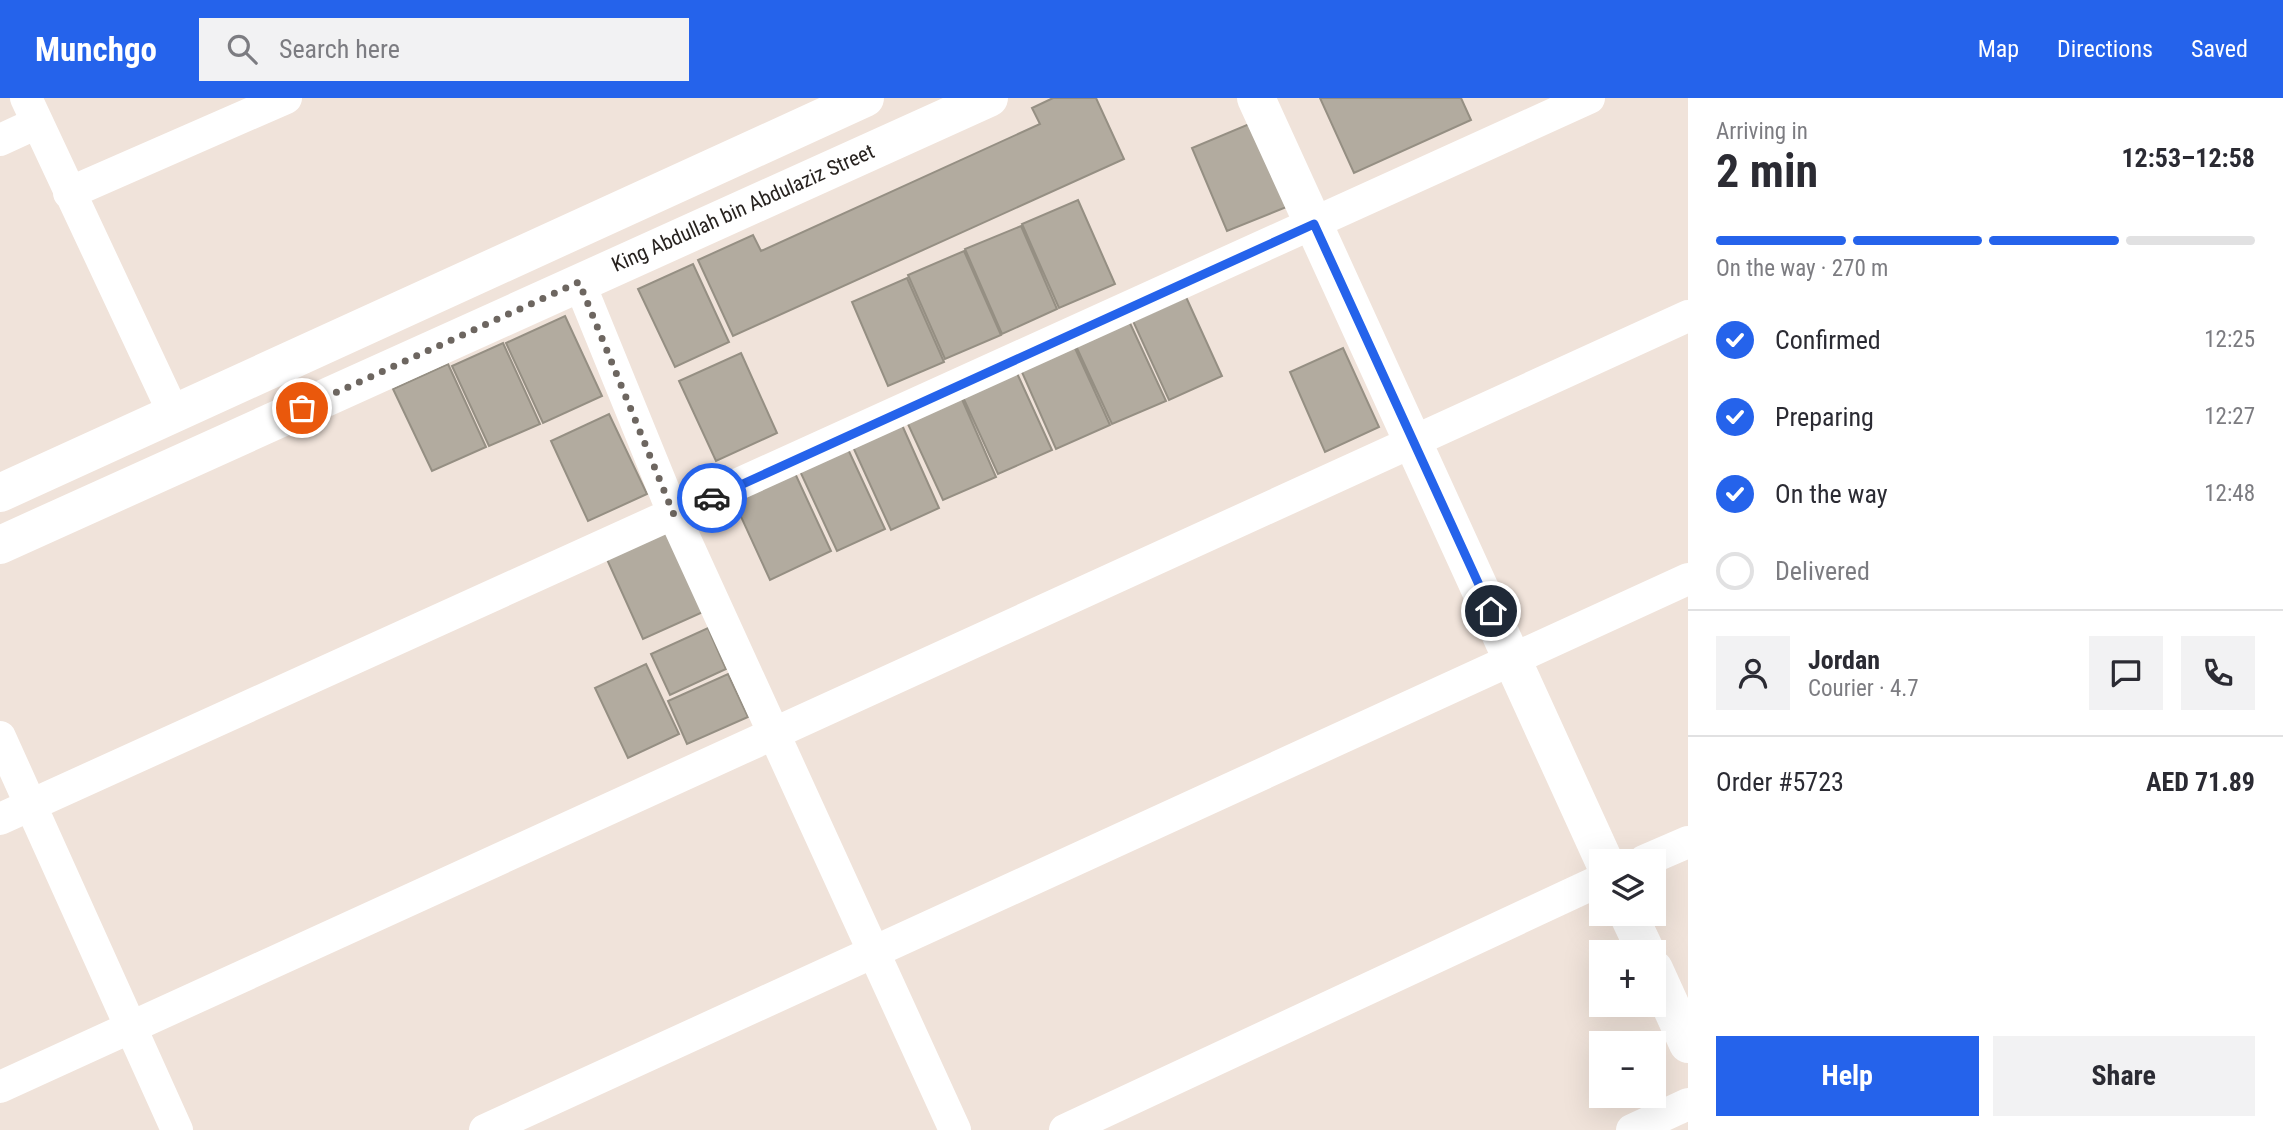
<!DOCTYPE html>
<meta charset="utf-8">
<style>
:root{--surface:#fff;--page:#f2f2f3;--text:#2b2b33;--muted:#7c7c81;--line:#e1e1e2;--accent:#2563eb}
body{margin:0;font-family:"Roboto Condensed",sans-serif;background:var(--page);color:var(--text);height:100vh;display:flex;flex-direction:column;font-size:26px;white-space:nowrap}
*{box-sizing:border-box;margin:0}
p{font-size:23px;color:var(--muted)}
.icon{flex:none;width:38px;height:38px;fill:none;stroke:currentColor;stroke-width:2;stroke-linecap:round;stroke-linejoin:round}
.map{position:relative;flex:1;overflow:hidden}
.side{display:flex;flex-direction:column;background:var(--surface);width:595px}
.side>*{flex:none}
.tools{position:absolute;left:1589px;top:751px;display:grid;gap:14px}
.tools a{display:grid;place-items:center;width:77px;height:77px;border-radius:0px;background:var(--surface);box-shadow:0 7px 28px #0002;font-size:35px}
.pin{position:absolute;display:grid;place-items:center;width:60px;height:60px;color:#fff;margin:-30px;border:4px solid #fff;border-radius:50%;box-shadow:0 2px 7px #0007}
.courier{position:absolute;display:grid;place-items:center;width:70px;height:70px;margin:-35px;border:5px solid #2563eb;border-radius:50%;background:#fff;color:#222;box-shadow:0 2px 9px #0007}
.head em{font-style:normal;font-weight:700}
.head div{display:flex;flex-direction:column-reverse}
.head{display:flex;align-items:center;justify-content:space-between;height:119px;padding:0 28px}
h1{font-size:46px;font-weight:700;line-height:52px}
.bar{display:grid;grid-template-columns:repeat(4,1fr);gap:10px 7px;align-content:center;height:84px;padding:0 28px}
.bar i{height:9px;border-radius:5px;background:var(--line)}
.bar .current{background:var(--accent)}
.bar p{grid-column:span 4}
.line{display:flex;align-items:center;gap:18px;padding:0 28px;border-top:2px solid var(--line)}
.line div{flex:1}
.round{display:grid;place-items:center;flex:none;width:74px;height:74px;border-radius:0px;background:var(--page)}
ol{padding:0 28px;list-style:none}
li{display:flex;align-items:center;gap:21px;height:77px}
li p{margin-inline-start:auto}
li .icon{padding:7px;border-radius:50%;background:var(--accent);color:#fff;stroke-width:4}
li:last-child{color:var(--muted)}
li i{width:38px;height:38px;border:4px solid var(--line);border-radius:50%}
.action{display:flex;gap:14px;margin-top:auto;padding:14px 28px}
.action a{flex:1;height:80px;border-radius:0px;background:var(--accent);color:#fff;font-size:28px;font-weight:700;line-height:80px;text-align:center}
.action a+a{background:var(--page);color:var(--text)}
header{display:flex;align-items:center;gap:42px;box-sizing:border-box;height:98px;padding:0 35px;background:var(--accent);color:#fff}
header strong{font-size:33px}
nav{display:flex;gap:38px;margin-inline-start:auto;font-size:24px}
.search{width:490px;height:63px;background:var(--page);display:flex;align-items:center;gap:18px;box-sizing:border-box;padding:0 24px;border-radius:0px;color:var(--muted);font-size:26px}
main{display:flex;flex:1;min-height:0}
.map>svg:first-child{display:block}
.building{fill:#b2ab9f;stroke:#958f83;stroke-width:2}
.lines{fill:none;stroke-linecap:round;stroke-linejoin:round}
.street{stroke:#fff;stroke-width:32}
.secondary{stroke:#fff;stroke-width:38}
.done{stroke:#6d6660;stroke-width:7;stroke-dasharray:0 12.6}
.route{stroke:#2563eb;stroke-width:9}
.labels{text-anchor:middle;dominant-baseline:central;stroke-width:5;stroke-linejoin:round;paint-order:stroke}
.street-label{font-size:21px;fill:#27221f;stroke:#fff}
</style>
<header>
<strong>Munchgo</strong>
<div class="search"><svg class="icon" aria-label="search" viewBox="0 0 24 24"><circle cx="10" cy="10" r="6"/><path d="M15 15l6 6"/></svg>Search here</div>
<nav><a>Map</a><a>Directions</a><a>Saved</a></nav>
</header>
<main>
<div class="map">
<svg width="1688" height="1032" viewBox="0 0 1688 1032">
<rect width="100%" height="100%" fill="#f0e3da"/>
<path class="building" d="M1053,0H1096L1124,61L733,238L698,162L753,137L761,153L1040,26L1032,10Z
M1320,0H1461L1471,22L1354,75Z
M1254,24L1289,108L1227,133L1192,50Z
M1078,102L1115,186L1059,210L1022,126Z
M1021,128L1057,211L1002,236L965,151Z
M964,153L1001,237L945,261L908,177Z
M693,166L729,244L675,269L638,191Z
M907,180L944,264L888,288L852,204Z
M1186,199L1222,278L1169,302L1133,223Z
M565,218L602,298L543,325L506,245Z
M1129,223L1166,303L1112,326L1076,248Z
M503,245L540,326L489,348L452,268Z
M1074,248L1110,327L1056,351L1021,272Z
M1343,250L1379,329L1325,354L1290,274Z
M741,255L777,335L716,363L679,283Z
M448,266L486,349L432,373L393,291Z
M1016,273L1052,352L998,376L962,297Z
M961,299L996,379L943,402L907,324Z
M609,316L647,396L588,423L551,343Z
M902,327L939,410L891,432L853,349Z
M847,349L885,431L837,453L799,371Z
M793,371L831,453L770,482L732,399Z
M665,430L703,514L643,541L605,457Z
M708,530L726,571L670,597L651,556Z
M646,566L679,636L628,660L595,590Z
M728,576L748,619L687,646L668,603Z"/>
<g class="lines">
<path class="street" d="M26,0L174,316
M0,42L37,25
M69,95L286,0
M579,184L674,417L955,1032
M0,639L177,1032
M0,721L1589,0
M1644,763L1688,744
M0,989L1688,218
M485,1032L1688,481
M1065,1032L1601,782
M1632,1032L1688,1006"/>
<path class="secondary" d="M1256,0L1604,763
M0,395L865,0
M0,447L989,0
M1628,816L1646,854
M1654,871L1688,946"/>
</g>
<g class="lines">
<path class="done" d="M302,310L579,184L674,417L712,400"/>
<path class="route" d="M712,400L1314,126L1491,513"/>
</g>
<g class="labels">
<g class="street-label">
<text transform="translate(743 110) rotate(-24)">King Abdullah bin Abdulaziz Street</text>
</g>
</g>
</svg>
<div class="tools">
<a><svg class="icon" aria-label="layers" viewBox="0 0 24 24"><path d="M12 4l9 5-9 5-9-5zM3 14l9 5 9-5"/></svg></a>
<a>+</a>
<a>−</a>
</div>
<div class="pin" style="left:302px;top:310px;background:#ea580c"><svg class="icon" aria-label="bag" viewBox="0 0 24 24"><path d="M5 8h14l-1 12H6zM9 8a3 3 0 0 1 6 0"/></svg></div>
<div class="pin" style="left:1491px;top:513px;background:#1f2937"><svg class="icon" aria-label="home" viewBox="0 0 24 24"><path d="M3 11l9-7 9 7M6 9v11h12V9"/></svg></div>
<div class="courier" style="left:712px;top:400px"><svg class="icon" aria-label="car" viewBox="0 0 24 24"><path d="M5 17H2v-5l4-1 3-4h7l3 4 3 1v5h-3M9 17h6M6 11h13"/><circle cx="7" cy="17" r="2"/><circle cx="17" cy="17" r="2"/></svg></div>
</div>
<section class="side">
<div class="head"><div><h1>2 min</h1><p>Arriving in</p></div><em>12:53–12:58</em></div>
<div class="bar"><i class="current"></i><i class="current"></i><i class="current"></i><i></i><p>On the way · 270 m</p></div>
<ol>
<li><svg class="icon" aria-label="check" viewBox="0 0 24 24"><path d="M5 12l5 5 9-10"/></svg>Confirmed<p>12:25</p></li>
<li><svg class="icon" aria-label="check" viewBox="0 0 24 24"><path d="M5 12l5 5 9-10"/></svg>Preparing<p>12:27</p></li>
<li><svg class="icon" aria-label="check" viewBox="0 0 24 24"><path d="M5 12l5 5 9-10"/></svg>On the way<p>12:48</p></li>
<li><i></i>Delivered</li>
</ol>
<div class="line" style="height:126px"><a class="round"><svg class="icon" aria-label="person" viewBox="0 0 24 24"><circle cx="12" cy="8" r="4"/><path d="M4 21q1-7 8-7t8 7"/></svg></a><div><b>Jordan</b><p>Courier · 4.7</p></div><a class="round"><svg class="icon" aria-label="chat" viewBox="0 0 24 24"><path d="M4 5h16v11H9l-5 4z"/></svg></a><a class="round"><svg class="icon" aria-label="phone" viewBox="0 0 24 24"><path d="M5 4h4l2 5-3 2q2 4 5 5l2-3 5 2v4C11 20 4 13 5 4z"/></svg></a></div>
<div class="line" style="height:91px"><div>Order #5723</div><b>AED 71.89</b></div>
<div class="action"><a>Help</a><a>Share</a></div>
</section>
</main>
